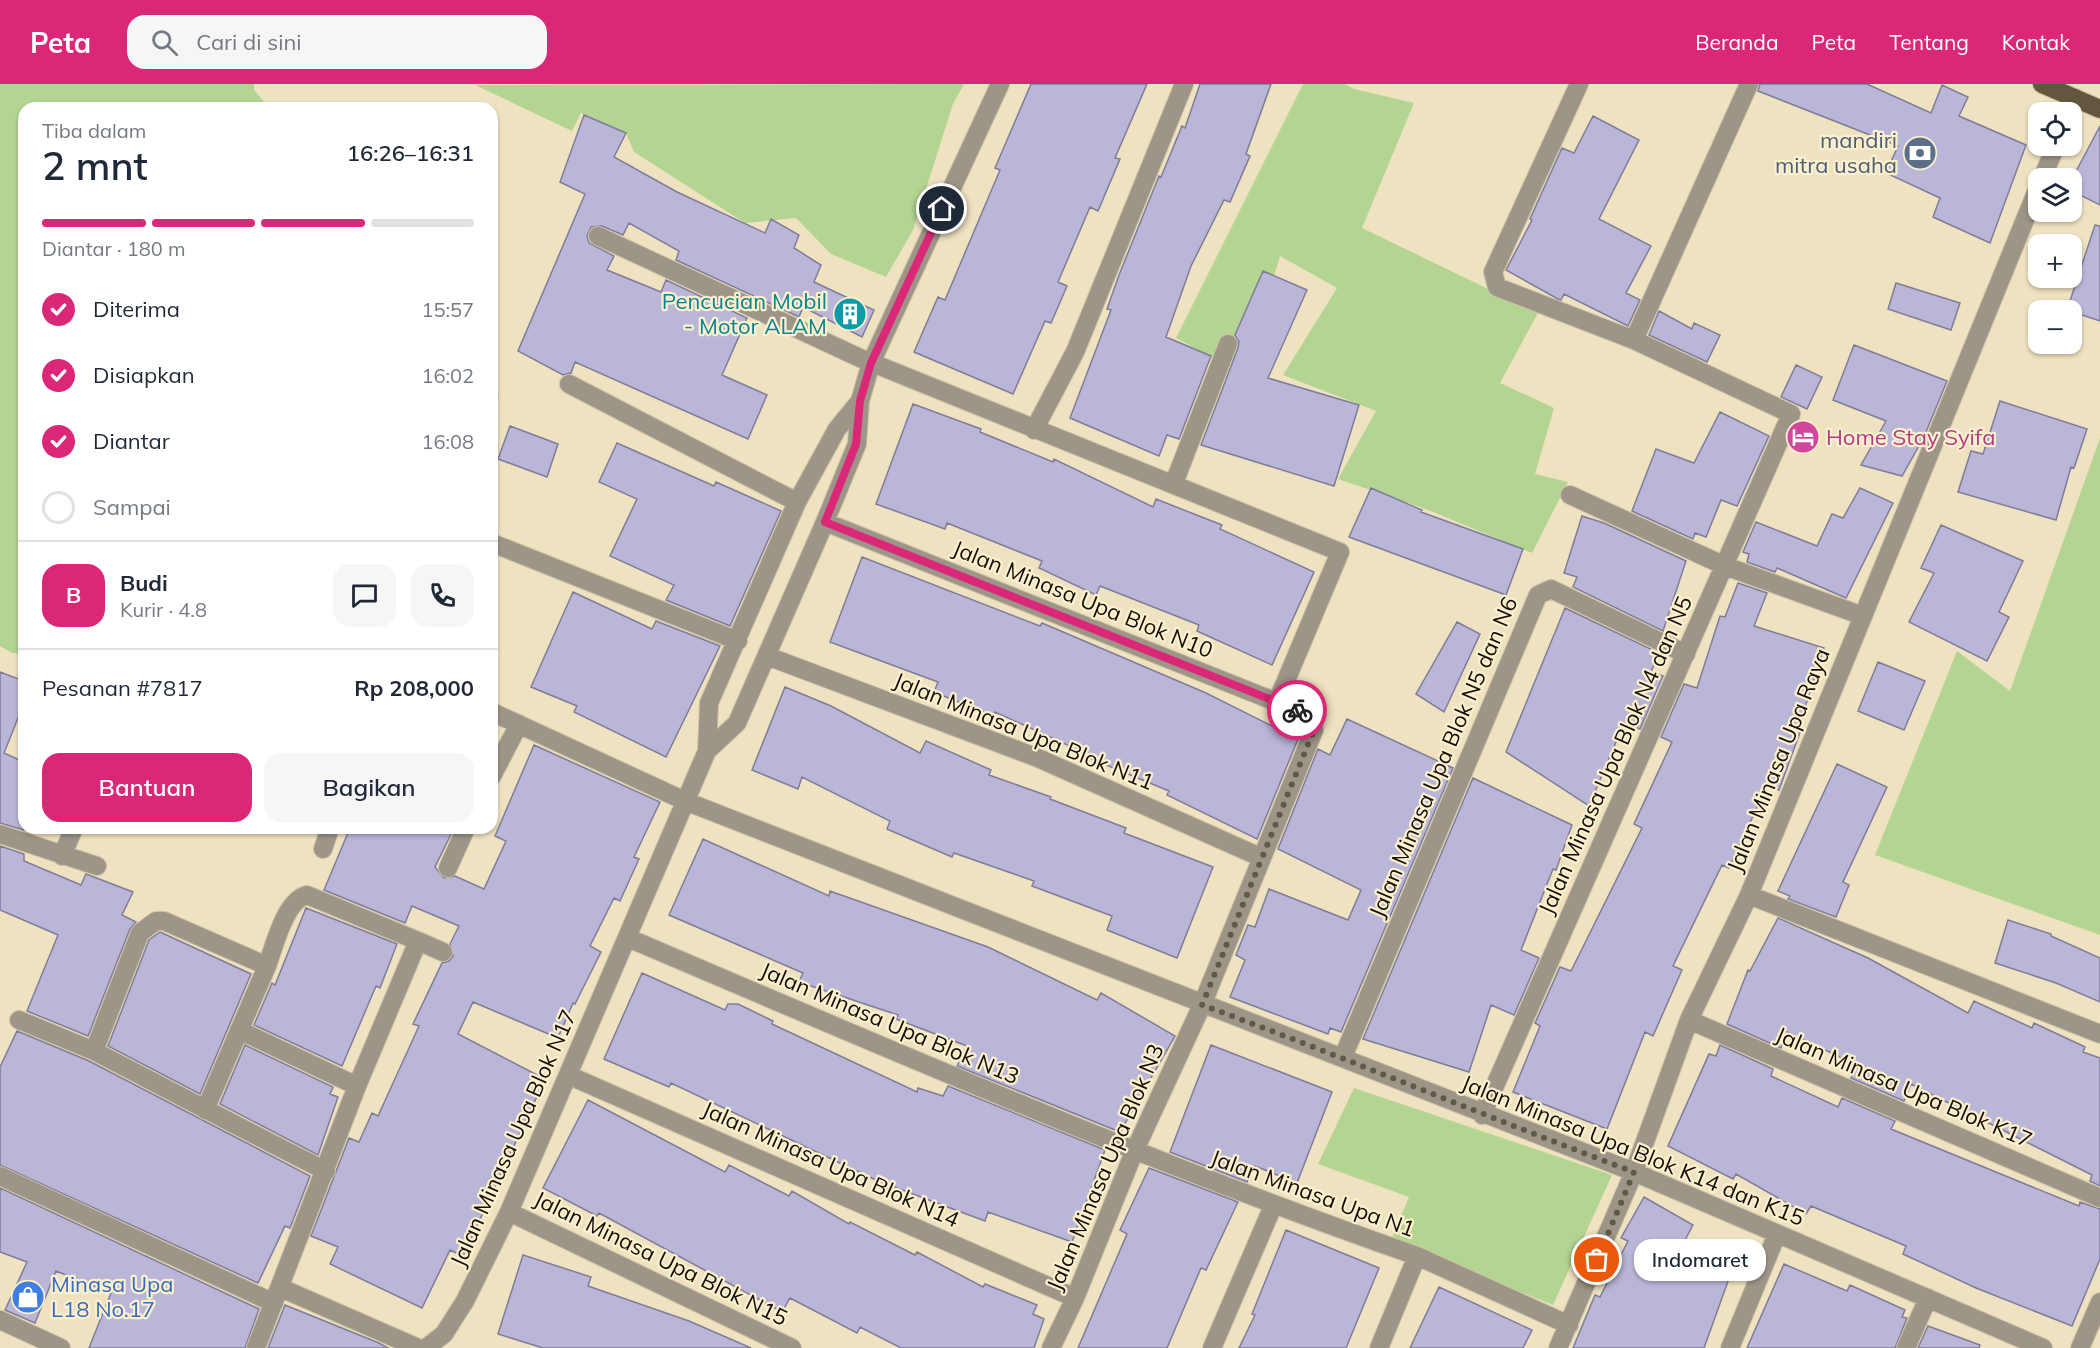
<!DOCTYPE html>
<html lang="id">
<meta charset="utf-8">
<style>
:root{--surface:#fff;--page:#f6f6f7;--text:#1f2937;--muted:#747a83;--line:#e0e1e3;--accent:#db2777}
body{margin:0;font-family:Mulish,sans-serif;background:var(--page);color:var(--text);height:100vh;display:flex;flex-direction:column;font-size:22px;white-space:nowrap}
*{box-sizing:border-box;margin:0}
p{font-size:20px;color:var(--muted)}
.icon{flex:none;width:33px;height:33px;fill:none;stroke:currentColor;stroke-width:2;stroke-linecap:round;stroke-linejoin:round}
.map{position:relative;flex:1;overflow:hidden}
.panel{position:absolute;left:18px;top:18px;width:480px;height:732px;display:flex;flex-direction:column;background:var(--surface);border-radius:18px;box-shadow:0 2px 4px #0004}
.panel>*{flex:none}
.tools{position:absolute;left:2028px;top:18px;display:grid;gap:12px}
.tools a{display:grid;place-items:center;width:54px;height:54px;border-radius:12px;background:var(--surface);box-shadow:0 2px 4px #0004;font-size:30px}
.pin{position:absolute;display:grid;place-items:center;width:51px;height:51px;color:#fff;margin:-26px;border:3px solid #fff;border-radius:50%;box-shadow:0 2px 6px #0007}
.courier{position:absolute;display:grid;place-items:center;width:60px;height:60px;margin:-30px;border:4px solid #db2777;border-radius:50%;background:#fff;color:#222;box-shadow:0 2px 8px #0007}
.bubble{position:absolute;height:42px;border-radius:18px;background:var(--surface);box-shadow:0 2px 4px #0004;font-size:20px;font-weight:600;line-height:42px;text-align:center}
.summary em{font-style:normal;font-weight:600}
.summary div{display:flex;flex-direction:column-reverse}
.summary{display:flex;align-items:center;justify-content:space-between;height:102px;padding:0 24px}
h1{font-size:39px;font-weight:600;line-height:45px}
.bar{display:grid;grid-template-columns:repeat(4,1fr);gap:9px 6px;align-content:center;height:72px;padding:0 24px}
.bar i{height:8px;border-radius:4px;background:var(--line)}
.bar .current{background:var(--accent)}
.bar p{grid-column:span 4}
.line{display:flex;align-items:center;gap:15px;padding:0 24px;border-top:2px solid var(--line)}
.line div{flex:1}
.round{display:grid;place-items:center;flex:none;width:63px;height:63px;border-radius:18px;background:var(--page)}
ol{padding:0 24px;list-style:none}
li{display:flex;align-items:center;gap:18px;height:66px}
li p{margin-inline-start:auto}
li .icon{padding:6px;border-radius:50%;background:var(--accent);color:#fff;stroke-width:4}
li:last-child{color:var(--muted)}
li i{width:33px;height:33px;border:3px solid var(--line);border-radius:50%}
.primary-button{display:flex;gap:12px;margin-top:auto;padding:12px 24px}
.primary-button a{flex:1;height:69px;border-radius:18px;background:var(--accent);color:#fff;font-size:24px;font-weight:600;line-height:69px;text-align:center}
.primary-button a+a{background:var(--page);color:var(--text)}
header{display:flex;align-items:center;gap:36px;box-sizing:border-box;height:84px;padding:0 30px;background:var(--accent);color:#fff}
header strong{font-size:28px}
nav{display:flex;gap:33px;margin-inline-start:auto;font-size:21px}
.search{width:420px;height:54px;background:var(--page);display:flex;align-items:center;gap:15px;box-sizing:border-box;padding:0 21px;border-radius:18px;color:var(--muted);font-size:22px}
.map>svg:first-child{display:block}
.green{fill:#b4d592}
.building{fill:#b9b6d7;stroke:#7f7c9a;stroke-width:1.5}
.lines{fill:none;stroke-linecap:round;stroke-linejoin:round}
.minor-casing{stroke:#ccc0a3;stroke-width:20}
.major-casing{stroke:#ccc0a3;stroke-width:20}
.minor{stroke:#9c9588;stroke-width:18}
.major{stroke:#62563f;stroke-width:18}
.done{stroke:#615947;stroke-width:6;stroke-dasharray:0 10.8}
.route{stroke:#db2777;stroke-width:8}
.labels{text-anchor:middle;dominant-baseline:central;stroke-width:4.5;stroke-linejoin:round;paint-order:stroke}
.service-label{font-size:22px;fill:#4e5e75;stroke:#fdf0ce;text-anchor:end}
.culture-label{font-size:22px;fill:#0d838f;stroke:#fdf0ce;text-anchor:end}
.hotel-label{font-size:22px;fill:#b23c85;stroke:#fdf0ce;text-anchor:start}
.street-label{font-size:22px;fill:#140f05;stroke:#fdf0ce}
.shop-label{font-size:22px;fill:#366cbe;stroke:#fdf0ce;text-anchor:start}
</style>
<header>
<strong>Peta</strong>
<div class="search"><svg class="icon" aria-label="search" viewBox="0 0 24 24"><circle cx="10" cy="10" r="6"/><path d="M15 15l6 6"/></svg>Cari di sini</div>
<nav><a>Beranda</a><a>Peta</a><a>Tentang</a><a>Kontak</a></nav>
</header>
<div class="map">
<svg width="2100" height="1264" viewBox="0 0 2100 1264">
<rect width="100%" height="100%" fill="#efe2c1"/>
<path class="green" d="M0,0H254V6L269,24H24V570L12,569L0,562Z
M964,0L953,20L913,146L886,193L831,170L796,134L745,139L634,68L626,49L581,29L572,47L475,1Z
M1303,0H1345L1354,5L1414,19L1362,144L1538,229L1500,299L1554,324L1535,390L1568,398L1532,469L1426,425L1338,395L1376,327L1283,291L1337,204L1280,172L1245,291L1176,254Z
M492,281L499,314L492,322Z
M2100,354V851L1875,771L1957,567L2010,607Z
M1354,1004L1612,1091L1553,1221L1391,1156L1409,1113L1318,1080Z"/>
<path class="building" d="M1031,0H1147L1115,74L1120,75L1098,127L1090,123L1058,198L1067,202L1051,239L1045,237L1013,310L914,268L938,213L945,216L1000,86L995,84Z
M1200,0H1271L1246,70L1250,72L1230,118L1224,116L1191,182L1166,253L1211,272L1179,355L1167,351L1159,372L1070,334L1111,226L1107,225L1119,191L1159,92L1161,93L1182,42L1185,44Z
M1760,0H1867L1931,29L1942,1L1968,13L1959,32L2026,61L1990,159L1933,133L1940,114L1886,89L1898,62L1758,7Z
M584,31L626,49L614,73L677,108L765,149L771,135L799,151L794,164L821,181L814,198L874,226L862,253L803,223L799,233L676,176L679,167L629,139L623,151L602,142L591,143L587,152L589,159L614,172L607,186L661,208L666,196L747,234L722,291L767,311L748,355L575,278L571,289L563,291L518,267L585,110L560,98Z
M1593,32L1639,56L1599,135L1651,162L1626,209L1640,216L1628,242L1564,210L1561,216L1558,215L1506,186L1532,136L1530,135L1562,64L1574,69Z
M2100,42V121L2072,107V95Z
M2095,141L2100,142V237L2067,226Z
M1263,187L1307,206L1268,294L1359,321L1334,402L1201,361L1238,264L1239,258L1235,251Z
M1896,199L1960,219L1951,246L1888,225Z
M1659,227L1692,245L1694,239L1720,251L1707,278L1649,251Z
M1854,261L1947,297L1924,353L1902,392L1861,381L1886,337L1833,316Z
M1796,281L1822,293L1807,325L1781,313Z
M2000,317L2087,345L2074,384L2071,383L2056,436L1958,408L1971,367L1983,370Z
M913,320L981,345L980,348L1053,378L1054,375L1153,423L1156,415L1222,441L1220,445L1314,488L1272,581L1197,547L1199,541L1100,502L1096,511L1039,484L1042,477L947,439L945,445L876,420Z
M1720,328L1769,352L1737,422L1721,416L1706,453L1695,449L1693,455L1632,427L1656,365L1694,379Z
M510,342L558,360L547,393L498,375Z
M617,359L714,402L716,398L781,427L730,542L666,516L674,501L610,472L637,415L599,398Z
M1371,404L1422,426L1421,428L1523,465L1506,511L1349,453Z
M1860,404L1893,419L1846,514L1777,484L1775,488L1747,478L1749,470L1743,468L1756,438L1817,462L1832,430L1843,434Z
M1582,432L1604,439L1686,477L1663,547L1573,503L1577,493L1564,489Z
M1941,441L2023,477L1999,528L2009,533L1987,577L1909,538L1934,489L1921,484Z
M862,473L1040,542L1042,539L1206,609L1298,655L1257,755L1167,711L1169,707L1070,666L1072,663L995,628L993,632L934,608L938,598L830,558Z
M1738,499L1767,509L1754,542L1824,564L1799,642L1802,643L1779,706L1767,702L1729,784L1722,781L1673,882L1682,886L1653,952L1645,948L1607,1045L1513,1008L1540,942L1535,939L1560,883L1571,887L1642,744L1634,740L1672,658L1661,653L1684,600L1697,604L1720,532L1725,533Z
M573,508L652,545L656,537L720,562L666,673L574,628L577,622L531,603Z
M1565,524L1659,569L1651,588L1663,592L1640,645L1624,639L1589,722L1506,668Z
M1457,538L1480,550L1444,628L1416,610Z
M1878,578L1925,597L1904,646L1858,627Z
M0,588L24,597V619L4,669L24,678V746L0,739Z
M785,603L831,622L920,669L926,657L991,686L989,691L1051,713L1050,715L1126,744L1124,749L1213,783L1177,874L1107,846L1112,832L1032,802L1034,797L954,769L952,773L887,745L890,737L802,693L798,705L752,686Z
M1347,635L1453,684L1341,948L1330,944L1328,950L1230,913L1245,876L1236,871L1248,841L1255,843L1269,805L1348,836L1361,806L1278,765L1318,665L1330,671Z
M534,661L660,718L634,773L639,775L620,817L614,814L590,862L601,868L575,920L573,919L558,954L473,918L458,950L545,995L463,1172L450,1166L422,1224L330,1180L338,1163L311,1152L349,1054L359,1058L372,1029L378,1032L419,942L413,940L442,879L449,877L453,872L450,860L459,842L412,822L405,839L324,806L350,744H454L435,783L444,794L455,792L484,805L506,757L495,752Z
M1837,680L1887,703L1843,798L1849,801L1836,833L1788,815L1790,812L1778,807Z
M1473,694L1572,741L1556,786L1553,785L1521,866L1539,874L1514,931L1491,921L1469,988L1363,955Z
M703,755L829,812L830,807L988,863L1097,916L1101,909L1175,952L1120,1048L957,982L967,962L896,935L898,931L799,898L803,889L669,831Z
M0,762L24,770V777L81,801L86,790L133,808L122,831L136,838L130,845L88,952L27,927L58,851L0,826Z
M306,824L397,860L380,904L376,902L342,982L254,941L272,899L275,901Z
M1778,834L1868,874L1968,929L1974,917L2032,944L2034,939L2085,963L2083,968L2100,974V1102L2090,1097L2092,1091L1911,1000L1904,1017L1851,994L1857,981L1787,948L1781,964L1727,940L1748,886L1750,887Z
M2008,836L2051,850V852L2100,874V918L2056,899L1995,879Z
M160,848L251,890L200,1010L108,962L149,856Z
M642,889L725,926L728,920H738L773,937L772,940L917,1008L918,1004L943,1012L948,1002L1105,1066L1072,1158L988,1128L985,1137L878,1097L671,999L669,1003L604,975Z
M17,947L89,977L310,1092L290,1144L285,1142L258,1199L0,1081V983Z
M245,961L333,1003L330,1010L338,1013L318,1071L220,1020Z
M1211,961L1332,1008L1297,1099L1255,1082L1247,1098L1170,1068Z
M1720,961L1773,985L1771,992L1838,1023L1842,1014L1895,1037L1891,1045L2079,1122L2080,1118L2100,1125V1175L2072,1242L1976,1204L1903,1170L1906,1162L1811,1122L1806,1130L1736,1090L1733,1095L1668,1062L1709,970L1716,972Z
M588,1016L725,1088L729,1081L789,1112L792,1107L849,1140L850,1138L915,1171L917,1168L983,1203L985,1200L1037,1221L1033,1230L1044,1235L1034,1264H901L860,1243L857,1249L790,1214L782,1228L599,1129L597,1132L543,1104Z
M1149,1084L1238,1118L1206,1186L1201,1184L1167,1264H1078L1127,1150L1120,1146Z
M0,1104L259,1225L245,1264H89L111,1209L56,1187L35,1239L5,1226L27,1178L0,1168Z
M1644,1113L1693,1141L1685,1156L1736,1175L1704,1264H1573L1595,1211L1600,1213L1628,1157L1621,1154Z
M1286,1146L1379,1184L1346,1264H1239L1255,1231L1252,1230Z
M523,1171L591,1193L588,1202L689,1237L751,1264H543L498,1250Z
M1784,1180L1847,1207L1850,1201L1905,1226L1902,1233L1907,1234L1895,1264H1747Z
M1439,1203L1532,1246L1523,1264H1410Z
M285,1221L379,1259L388,1264H268Z
M1928,1242L1980,1261L1979,1264H1918Z"/>
<g class="lines">
<g class="minor-casing">
<path id="minor" d="M2069,28L2075,14
M2042,94L2056,62
M598,152L860,274L1340,468L1277,618
M1634,256L1749,0
M569,300L797,418
M1034,346L1075,268L1184,0
M1174,399L1228,260
M1570,411L1725,482L1863,532
M825,438L1299,627L1309,635L1314,646L1202,921L1134,1068L1075,1214L1051,1264
M492,459L738,557
M767,572L1038,674L1260,773
M492,628L685,717L1634,1088L2043,1264
M707,667L737,639L825,438L857,360L860,317L871,279L1000,0
M492,692L519,640
M0,750L97,782
M323,765L330,744
M62,772L74,744
M448,784L466,744
M1749,811L2100,950
M628,854C889,965 1149,1079 1417,1172L1379,1264
M418,857L443,868
M19,936L94,967
M1689,936L2100,1114
M239,946L357,1002
M1343,973L1538,511L1551,505L1686,570
M568,991L1075,1214
M205,1026L267,882L164,837H156L140,849L94,967C171,1007 248,1048 326,1087
M1482,1031L1791,330L1634,256L1497,203L1493,188L1579,0
M0,1092L274,1219
M509,1128L792,1264
M1417,1172L1569,1241
M281,1204L418,1264
M0,1236L61,1264
M256,1264L357,1002L418,857L307,811C285,816 274,863 267,882
M426,1264L444,1250L465,1217L509,1128L707,667L709,619L797,418L837,345L860,317
M1212,1264L1273,1122
M1558,1264L1634,1088L1689,936L1749,811L2038,104
M1730,1264L1777,1150
M1906,1264L1928,1214
M2080,1264L2100,1218"/>
</g>
<g class="major-casing">
<path id="major" d="M2042,0L2100,25"/>
</g>
<use href="#minor" class="minor"/>
<use href="#major" class="major"/>
</g>
<g class="lines">
<path class="done" d="M1297,626L1309,634L1314,646L1202,921C1347,974 1489,1034 1634,1088L1597,1176"/>
<path class="route" d="M942,125L871,279L860,317L856,360L825,438L1297,626"/>
</g>
<defs>
<g id="bank-disc" transform="scale(1.725)"><circle r="9.5" fill="#5c6f8a" stroke="#fdf0ce"/><path d="M-6-4H6V4H-6ZM0-2.3a2.3 2.3 0 1 0 0 4.6a2.3 2.3 0 1 0 0-4.6Z" fill="#fff"/></g>
<g id="building-disc" transform="scale(1.725)"><circle r="9.5" fill="#0f9aa8" stroke="#fdf0ce"/><path d="M-4-6H4V6H1V3H-1V6H-4ZM-2.5-4.3h1.7v1.8h-1.7ZM.8-4.3h1.7v1.8H.8ZM-2.5-1h1.7V.8h-1.7ZM.8-1h1.7V.8H.8Z" fill="#fff"/></g>
<g id="hotel-disc" transform="scale(1.725)"><circle r="9.5" fill="#d1479c" stroke="#fdf0ce"/><path d="M-6-4.5h1.5V1H6V5H4.5V3h-9V5H-6ZM-4 0a1.8 1.8 0 1 1 3.6 0ZM.5 0V-2.5h3Q6-2.5 6 0Z" fill="#fff"/></g>
<g id="shop-disc" transform="scale(1.725)"><circle r="9.5" fill="#3f7fe0" stroke="#fdf0ce"/><path d="M-5-2.5h2.3a2.7 3.5 0 0 1 5.4 0H5L5.5 6h-11ZM-1.5-2.5h3a1.5 2.3 0 0 0-3 0Z" fill="#fff"/></g>
</defs>
<g fill-rule="evenodd">
<use href="#bank-disc" x="1920" y="69"/>
<use href="#building-disc" x="850" y="230"/>
<use href="#hotel-disc" x="1803" y="353"/>
<use href="#shop-disc" x="28" y="1213"/>
</g>
<g class="labels">
<g class="service-label">
<text x="1897" y="56">mandiri<tspan x="1897" dy="25">mitra usaha</tspan></text>
</g>
<g class="culture-label">
<text x="827" y="217">Pencucian Mobil<tspan x="827" dy="25">- Motor ALAM</tspan></text>
</g>
<g class="hotel-label">
<text x="1826" y="353">Home Stay Syifa</text>
</g>
<g class="street-label">
<text transform="translate(1083 515) rotate(22)">Jalan Minasa Upa Blok N10</text>
<text transform="translate(1024 647) rotate(22)">Jalan Minasa Upa Blok N11</text>
<text transform="translate(1615 671) rotate(-66)">Jalan Minasa Upa Blok N4 dan N5</text>
<text transform="translate(1443 673) rotate(-67)">Jalan Minasa Upa Blok N5 dan N6</text>
<text transform="translate(1778 676) rotate(-68)">Jalan Minasa Upa Raya</text>
<text transform="translate(890 939) rotate(23)">Jalan Minasa Upa Blok N13</text>
<text transform="translate(1904 1003) rotate(23)">Jalan Minasa Upa Blok K17</text>
<text transform="translate(513 1054) rotate(-66)">Jalan Minasa Upa Blok N17</text>
<text transform="translate(1633 1066) rotate(22)">Jalan Minasa Upa Blok K14 dan K15</text>
<text transform="translate(831 1080) rotate(24)">Jalan Minasa Upa Blok N14</text>
<text transform="translate(1105 1083) rotate(-67)">Jalan Minasa Upa Blok N3</text>
<text transform="translate(1313 1109) rotate(20)">Jalan Minasa Upa N1</text>
<text transform="translate(661 1174) rotate(26)">Jalan Minasa Upa Blok N15</text>
</g>
<g class="shop-label">
<text x="51" y="1200">Minasa Upa<tspan x="51" dy="25">L18 No.17</tspan></text>
</g>
</g>
</svg>
<div class="tools">
<a><svg class="icon" aria-label="locate" viewBox="0 0 24 24"><circle cx="12" cy="12" r="6"/><path d="M12 2v4M12 18v4M2 12h4M18 12h4"/></svg></a>
<a><svg class="icon" aria-label="layers" viewBox="0 0 24 24"><path d="M12 4l9 5-9 5-9-5zM3 14l9 5 9-5"/></svg></a>
<a>+</a>
<a>−</a>
</div>
<div class="pin" style="left:1597px;top:1176px;background:#ea580c"><svg class="icon" aria-label="bag" viewBox="0 0 24 24"><path d="M5 8h14l-1 12H6zM9 8a3 3 0 0 1 6 0"/></svg></div>
<div class="pin" style="left:942px;top:125px;background:#1f2937"><svg class="icon" aria-label="home" viewBox="0 0 24 24"><path d="M3 11l9-7 9 7M6 9v11h12V9"/></svg></div>
<div class="courier" style="left:1297px;top:626px"><svg class="icon" aria-label="bike" viewBox="0 0 24 24"><circle cx="6" cy="16" r="4"/><circle cx="18" cy="16" r="4"/><path d="M6 16l4-8h5l3 8M10 8l3 8H6M13 5h3"/></svg></div>
<div class="bubble" style="left:1634px;top:1155px;width:132px">Indomaret</div>
<section class="panel">
<div class="summary"><div><h1>2 mnt</h1><p>Tiba dalam</p></div><em>16:26–16:31</em></div>
<div class="bar"><i class="current"></i><i class="current"></i><i class="current"></i><i></i><p>Diantar · 180 m</p></div>
<ol>
<li><svg class="icon" aria-label="check" viewBox="0 0 24 24"><path d="M5 12l5 5 9-10"/></svg>Diterima<p>15:57</p></li>
<li><svg class="icon" aria-label="check" viewBox="0 0 24 24"><path d="M5 12l5 5 9-10"/></svg>Disiapkan<p>16:02</p></li>
<li><svg class="icon" aria-label="check" viewBox="0 0 24 24"><path d="M5 12l5 5 9-10"/></svg>Diantar<p>16:08</p></li>
<li><i></i>Sampai</li>
</ol>
<div class="line" style="height:108px"><b class="round" style="background:var(--accent);color:#fff">B</b><div><b>Budi</b><p>Kurir · 4.8</p></div><a class="round"><svg class="icon" aria-label="chat" viewBox="0 0 24 24"><path d="M4 5h16v11H9l-5 4z"/></svg></a><a class="round"><svg class="icon" aria-label="phone" viewBox="0 0 24 24"><path d="M5 4h4l2 5-3 2q2 4 5 5l2-3 5 2v4C11 20 4 13 5 4z"/></svg></a></div>
<div class="line" style="height:78px"><div>Pesanan #7817</div><b>Rp 208,000</b></div>
<div class="primary-button"><a>Bantuan</a><a>Bagikan</a></div>
</section>
</div>
